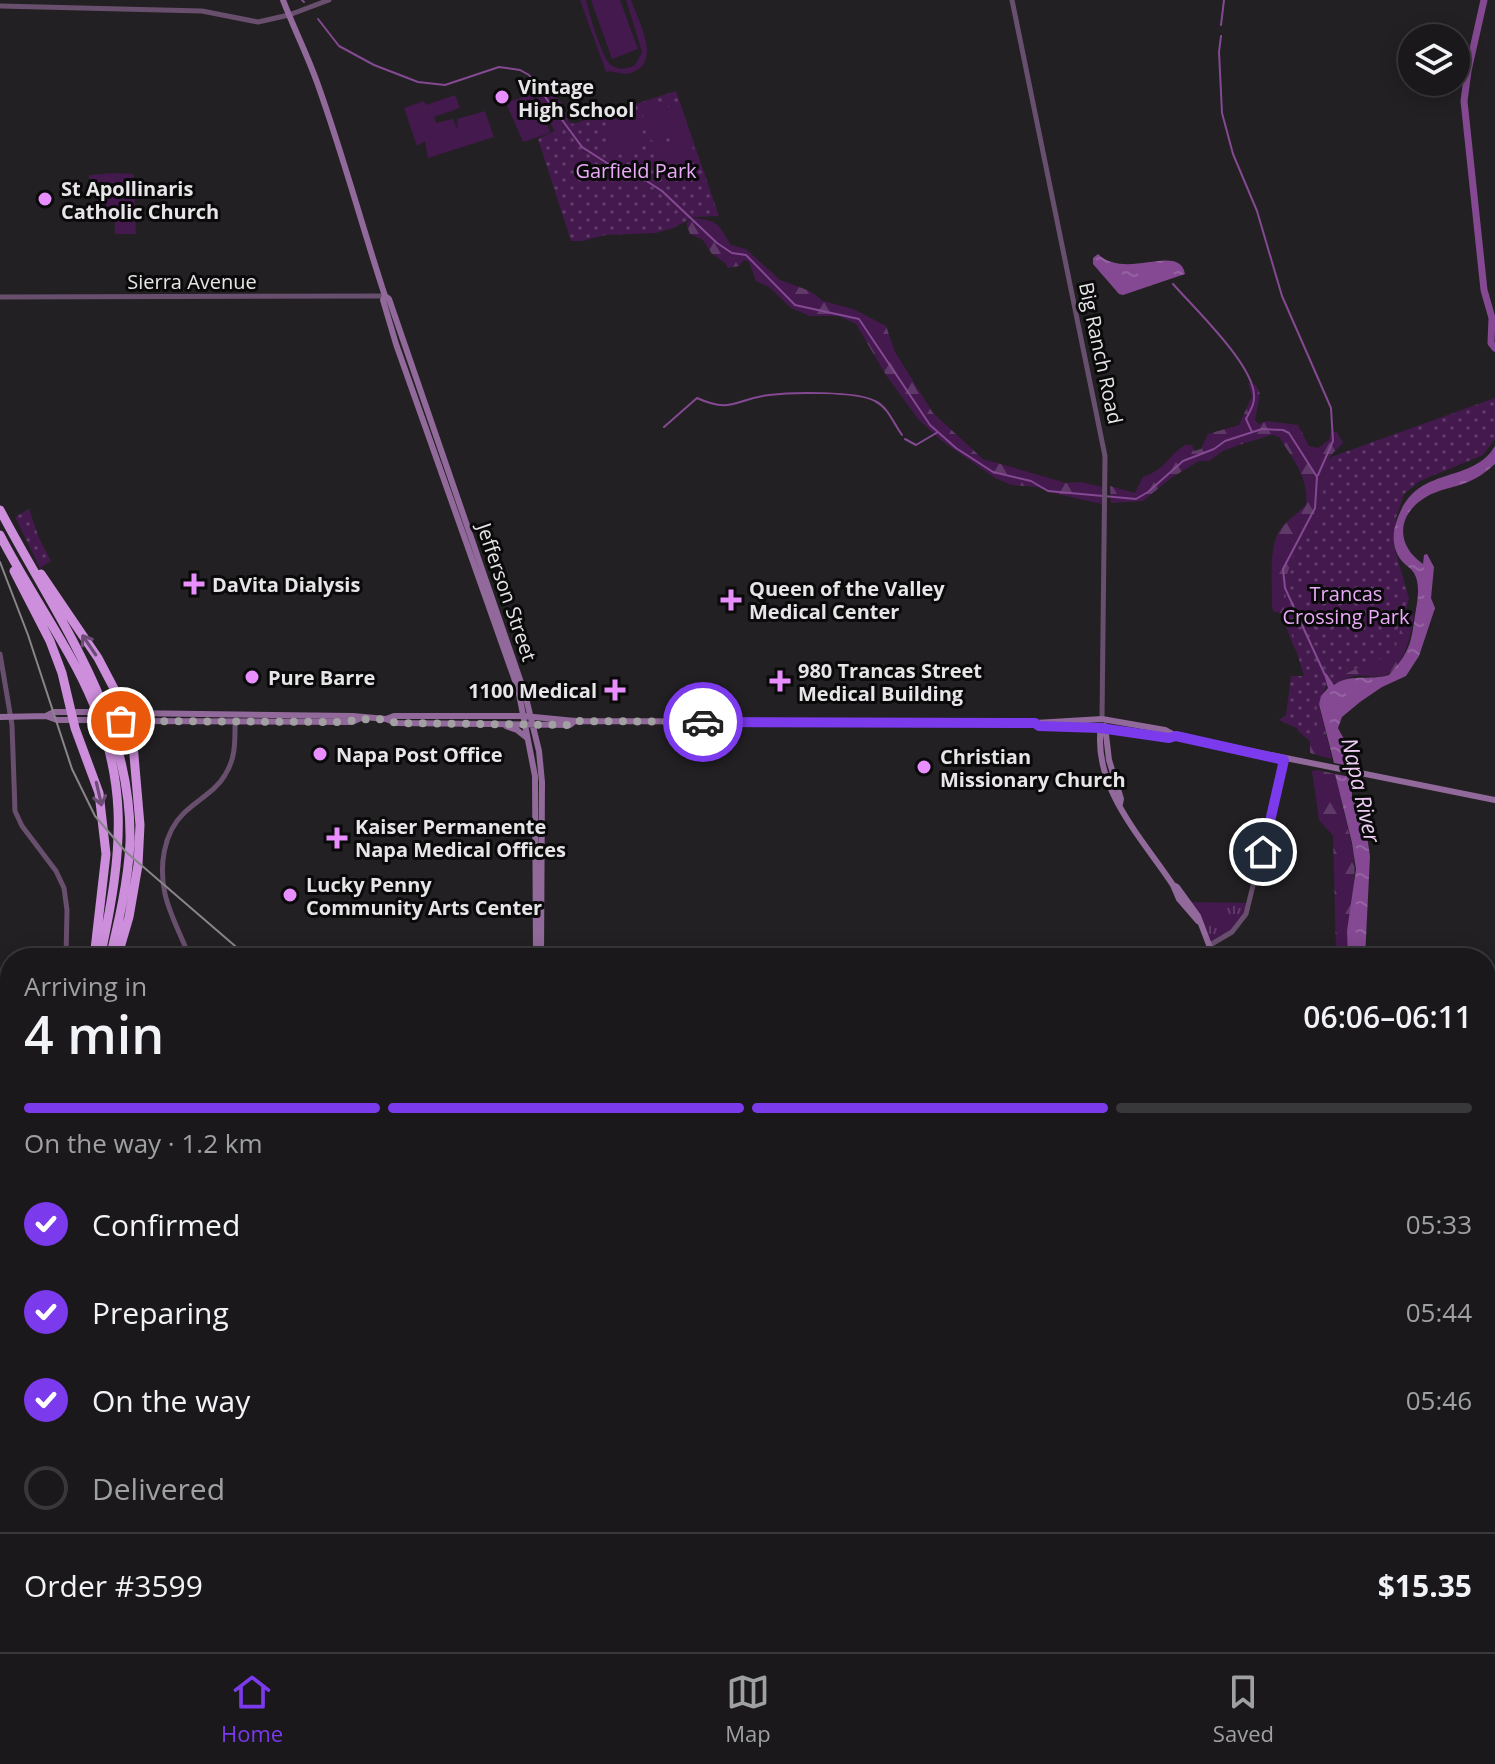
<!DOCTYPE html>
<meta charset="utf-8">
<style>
:root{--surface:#1a181a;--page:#232123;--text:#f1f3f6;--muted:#9fa0a2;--line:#383739;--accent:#7c3aed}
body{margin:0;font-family:"Open Sans",sans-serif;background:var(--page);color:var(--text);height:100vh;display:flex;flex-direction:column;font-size:30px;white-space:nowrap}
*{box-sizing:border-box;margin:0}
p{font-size:26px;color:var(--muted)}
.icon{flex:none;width:44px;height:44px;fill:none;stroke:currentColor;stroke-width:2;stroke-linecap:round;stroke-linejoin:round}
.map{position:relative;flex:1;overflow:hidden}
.drawer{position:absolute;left:0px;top:948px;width:1496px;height:704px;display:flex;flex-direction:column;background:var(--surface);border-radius:32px 32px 0 0;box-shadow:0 4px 20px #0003,0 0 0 2px var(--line)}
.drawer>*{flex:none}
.buttons{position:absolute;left:1398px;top:24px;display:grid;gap:16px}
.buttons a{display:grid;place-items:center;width:72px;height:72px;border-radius:50%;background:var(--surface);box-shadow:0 4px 20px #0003,0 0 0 2px var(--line);font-size:40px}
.pin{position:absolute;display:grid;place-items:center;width:68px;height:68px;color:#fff;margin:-34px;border:4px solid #fff;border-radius:50%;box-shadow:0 2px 8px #0007}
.courier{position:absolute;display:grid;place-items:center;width:80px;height:80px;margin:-40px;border:6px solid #7c3aed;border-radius:50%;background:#fff;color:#222;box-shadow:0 2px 10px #0007}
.headline em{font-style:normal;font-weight:600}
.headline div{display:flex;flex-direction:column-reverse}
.headline{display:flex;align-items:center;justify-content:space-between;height:136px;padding:0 24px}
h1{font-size:52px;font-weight:600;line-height:60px}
.bar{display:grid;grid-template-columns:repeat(4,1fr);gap:12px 8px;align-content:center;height:96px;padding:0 24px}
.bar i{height:10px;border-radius:6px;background:var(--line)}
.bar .selected{background:var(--accent)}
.bar p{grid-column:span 4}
.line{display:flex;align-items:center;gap:20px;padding:0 24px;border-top:2px solid var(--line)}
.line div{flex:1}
ol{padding:0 24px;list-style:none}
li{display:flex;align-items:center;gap:24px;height:88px}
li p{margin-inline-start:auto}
li .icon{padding:8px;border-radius:50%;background:var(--accent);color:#fff;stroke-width:4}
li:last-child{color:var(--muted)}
li i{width:44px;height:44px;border:4px solid var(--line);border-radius:50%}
.menu{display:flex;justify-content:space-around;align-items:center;height:112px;border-top:2px solid var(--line);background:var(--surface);font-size:22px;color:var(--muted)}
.menu a{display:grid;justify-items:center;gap:4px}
.menu .selected{color:var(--accent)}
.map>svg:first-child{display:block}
.grass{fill:url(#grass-tufts)}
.forest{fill:url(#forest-firs)}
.park{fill:url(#park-dots)}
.pitch{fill:#44194e}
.water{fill:url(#water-ripples)}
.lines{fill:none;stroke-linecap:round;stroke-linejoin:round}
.stream{stroke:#844992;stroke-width:2}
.river{stroke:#844992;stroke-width:7}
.tertiary{stroke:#684f6e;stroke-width:5}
.secondary{stroke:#91699a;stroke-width:6}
.motorway{stroke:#cd8edc;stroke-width:9}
.rail{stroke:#888688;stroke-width:2}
.secondary-bridge{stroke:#91699a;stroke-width:6}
.oneway{stroke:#6c4c74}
.done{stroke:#a2a0a2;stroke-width:8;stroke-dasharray:0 14.4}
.route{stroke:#7c3aed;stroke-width:10}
.poi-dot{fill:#e98efe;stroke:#0b0a0b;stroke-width:3}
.labels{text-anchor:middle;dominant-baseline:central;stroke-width:6;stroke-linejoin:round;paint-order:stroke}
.poi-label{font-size:20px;font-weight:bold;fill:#e7e5e7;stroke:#0b0a0b;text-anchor:start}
.park-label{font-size:20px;fill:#eaaaf9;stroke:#0b0a0b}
.street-label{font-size:20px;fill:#e7e5e7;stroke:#0b0a0b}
.water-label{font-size:22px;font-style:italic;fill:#edcdf4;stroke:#0b0a0b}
</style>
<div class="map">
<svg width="1495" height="1652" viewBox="0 0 1495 1652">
<defs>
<pattern id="grass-tufts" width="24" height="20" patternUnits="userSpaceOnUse" patternTransform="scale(2)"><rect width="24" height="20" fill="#44194e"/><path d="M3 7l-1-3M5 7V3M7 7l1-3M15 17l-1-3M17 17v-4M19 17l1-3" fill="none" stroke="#5f3a68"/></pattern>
<pattern id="forest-firs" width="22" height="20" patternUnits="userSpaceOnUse" patternTransform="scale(2)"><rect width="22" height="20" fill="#44194e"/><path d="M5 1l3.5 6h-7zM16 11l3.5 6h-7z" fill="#5f3a68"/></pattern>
<pattern id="park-dots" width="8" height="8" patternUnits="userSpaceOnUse" patternTransform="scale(2)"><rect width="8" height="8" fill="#44194e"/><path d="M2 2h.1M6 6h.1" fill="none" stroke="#5f3a68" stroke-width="1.8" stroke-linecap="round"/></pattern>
<pattern id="water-ripples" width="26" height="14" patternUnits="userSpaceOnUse" patternTransform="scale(2)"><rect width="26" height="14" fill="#844992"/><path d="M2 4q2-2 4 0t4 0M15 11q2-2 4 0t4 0" fill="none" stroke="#9563a1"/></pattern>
</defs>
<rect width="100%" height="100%" fill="#222022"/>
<path class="grass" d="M1188,902L1250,903L1241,923L1211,944Z"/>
<path class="forest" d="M537,83L562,103L569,122L581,124L556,133L541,108L532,85Z
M694,218C719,221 718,224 731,245L746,249L780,280L810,291L823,301L853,309L886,326L895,352L933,413L983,459L1066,483L1081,482L1102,487V504L1053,493L1037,487L1012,485L995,478L942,441L918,419L886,375L856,324L839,316H810L791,308L769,287L756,281L749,262L744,260L739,266L728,268L725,263L712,254L703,240L690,234L686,223Z
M1248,383L1256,385L1260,394L1255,420L1259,424L1266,421L1298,425L1309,446L1318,448L1329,440L1331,432H1337L1343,443L1330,456C1332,467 1331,477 1324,486L1327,494L1300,657L1293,645L1281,613L1274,612L1272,608C1273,587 1267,544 1282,527C1289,519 1298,513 1306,505C1309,478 1293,459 1279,437L1272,435L1245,443L1223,451L1209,461H1199L1171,478L1143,501L1111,503L1110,486L1135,493L1143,477C1168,468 1165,458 1185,445H1192L1194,451L1201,449L1208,434L1239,425L1252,396Z
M1410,614L1414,615C1412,631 1404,669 1386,675C1376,679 1365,674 1355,676C1344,677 1339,685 1327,684L1319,704L1332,759L1310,753V741L1299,732L1293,721L1311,697Z
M1318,770L1335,774L1354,855C1357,887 1347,924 1348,958H1337L1336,951L1333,836L1319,820L1312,771Z
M1495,1540V1652H1481L1477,1642H1486V1549Z"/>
<path class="park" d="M676,91L719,216L694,217L673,228L656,233L605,235L582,241H571L538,139L563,127Z
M1495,398V439L1483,455L1420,481L1404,494L1396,518L1394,546L1409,599L1394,653C1374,662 1325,677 1318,699C1315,711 1318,726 1318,738L1279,720L1286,715L1291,676H1304L1283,606L1286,577L1299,540L1317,518L1331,457Z
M29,509L39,538L51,561L40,568L15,517Z"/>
<path class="pitch" d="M580,0H586C589,14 601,54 610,64C618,71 627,69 635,65L642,52L626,0H631C638,20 663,63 631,73C622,76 614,70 606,72Z
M591,0H620L638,49L612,59Z
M532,94L539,114L544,113L550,133L523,142L506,103Z
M455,95L460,108L434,117L436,123L453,119L458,130L457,119L485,111L494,137L428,158L425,141L417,146L404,108L424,101L426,105Z
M656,103C673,106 683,114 689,131L655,142L651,140L640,107Z
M634,108L646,142L644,146L610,158C603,135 612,116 634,108Z
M690,136C698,159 689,176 667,185L655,151L657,147Z
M114,173L134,174L136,234H115L114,209L106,208V185H114V183H89V175Z"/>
<path class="water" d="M1098,254C1126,281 1179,242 1185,274L1123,295L1119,294L1093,264V258Z
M1495,446V464C1487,471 1478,478 1468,482C1454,488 1439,489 1426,497C1397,514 1395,545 1423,564L1424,555L1427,554L1434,567L1431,598L1435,608L1419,656L1406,676L1382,687L1360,702L1342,717L1338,728C1345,742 1353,751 1356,767L1334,763L1319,704L1321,696L1328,688L1324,674L1326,673L1334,685C1349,673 1370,681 1389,675C1412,650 1411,641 1416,609C1418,598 1420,583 1414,573C1411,568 1405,565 1401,560C1392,548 1392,533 1397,520C1416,463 1471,486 1495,446Z
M1335,774L1351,777L1352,796L1365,823L1370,856L1365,958H1348L1347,931L1356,869L1352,843Z"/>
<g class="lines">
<path class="stream" d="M302,0L304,2
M318,19L339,46L374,65L418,82L445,85L499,67L520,70L529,75L582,147L624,174L639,176L662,191L717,243L732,253L746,255L795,305L859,319L930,425L956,448L993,472L1031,481L1048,491L1136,499L1148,492L1183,461L1214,449L1225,441L1262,429L1283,430L1289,433L1317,477L1315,508L1283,569L1285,588L1325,675
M1221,25L1224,0
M1221,36L1219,52L1222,113L1233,154L1257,211L1282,296L1331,408L1333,441L1318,475
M1173,284C1194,308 1253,364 1254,395C1255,404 1250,411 1246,419L1252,432
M664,427L697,398C732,414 735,399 769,395C791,392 857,391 875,401C889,408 893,423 902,435
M905,439L916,445L938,432"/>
<path class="river" d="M1484,0L1468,71L1464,101L1484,290L1492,318L1491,343L1495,348"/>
<path class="tertiary" d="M1012,0L1105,456L1102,719
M0,6L202,11L258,22L289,15L329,0
M0,297L385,296
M0,654L12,725L15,811L22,826L56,871L64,888L67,910L66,958
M1210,945L1232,932L1246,914L1284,760
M190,958C182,937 170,916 165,894C159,867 163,833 184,813C197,800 216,791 225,775C236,758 235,740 235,721
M0,1186H10
M193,1652V1642
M200,1652V1642
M661,1652L662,1642"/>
<path class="secondary" d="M283,0C294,29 308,56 318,85C343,155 362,226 385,296L389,299L525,694L539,751L542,782L541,958
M385,296L383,300L396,344L518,689L535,776L536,958
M127,713L353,716L386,719L394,716H524L575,721L1035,723L1102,719L1165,730L1176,736
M46,716L54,712H82
M0,717L46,716L57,720H85
M386,719L396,723L570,725L575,721
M130,721L352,722L361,718
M1035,723L1039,726L1100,728L1169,738L1176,736L1495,800
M506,726L517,730L527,738
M1101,726C1092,787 1142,838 1173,885L1179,899L1198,921
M1105,726L1109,760L1121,799L1120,804
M1173,885L1177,887L1198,916L1214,958
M8,1633L9,1645L33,1652
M533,1642V1652
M539,1652V1642
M1075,1652L1077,1642
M1082,1652L1084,1642"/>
<path class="motorway" d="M0,510C56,617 133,717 130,843C128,882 119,920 110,958
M0,535C23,580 52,622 76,667C132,772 124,847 100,958
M14,571L50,641L62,673L75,728L99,793L106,854L94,958
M41,574L98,658L131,721L140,825L138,865L129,917L117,958
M168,1642L177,1652
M65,1652L66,1642
M82,1652V1642
M92,1652V1642
M139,1652L154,1642"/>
<path class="rail" d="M0,562L28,635L72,769L95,816L126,852L249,958
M846,1642L852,1652"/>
<path class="secondary-bridge" d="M82,712H119
M85,720L121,721"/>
</g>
<defs><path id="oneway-shaft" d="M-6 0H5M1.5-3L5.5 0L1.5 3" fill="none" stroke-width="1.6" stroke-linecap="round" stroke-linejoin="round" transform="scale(2)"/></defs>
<g class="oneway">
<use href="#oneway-shaft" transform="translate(89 645) rotate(-124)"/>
<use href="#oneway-shaft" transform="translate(99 794) rotate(77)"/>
</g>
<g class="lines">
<path class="done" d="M121,721L339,722C359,721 376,715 396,723L570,725L575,721L703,722"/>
<path class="route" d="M703,722L1035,723L1039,726L1100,728L1169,738L1176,736L1284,760L1263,852"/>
</g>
<g class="poi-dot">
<circle cx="502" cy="97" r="8"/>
<circle cx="45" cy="199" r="8"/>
<path d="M190 572h8v8h8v8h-8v8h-8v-8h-8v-8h8z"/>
<path d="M727 588h8v8h8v8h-8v8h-8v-8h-8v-8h8z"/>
<circle cx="252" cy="677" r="8"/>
<path d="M776 669h8v8h8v8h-8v8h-8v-8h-8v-8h8z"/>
<path d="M611 678h8v8h8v8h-8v8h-8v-8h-8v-8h8z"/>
<circle cx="320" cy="754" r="8"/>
<circle cx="924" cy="767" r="8"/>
<path d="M333 826h8v8h8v8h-8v8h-8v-8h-8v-8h8z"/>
<circle cx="290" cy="895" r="8"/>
</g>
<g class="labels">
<g class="poi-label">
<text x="518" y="86">Vintage<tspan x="518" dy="23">High School</tspan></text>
<text x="61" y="188">St Apollinaris<tspan x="61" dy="23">Catholic Church</tspan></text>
<text x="212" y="584">DaVita Dialysis</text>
<text x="749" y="588">Queen of the Valley<tspan x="749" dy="23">Medical Center</tspan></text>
<text x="798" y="670">980 Trancas Street<tspan x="798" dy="23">Medical Building</tspan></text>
<text x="268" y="677">Pure Barre</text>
<text x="597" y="690" text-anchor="end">1100 Medical</text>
<text x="336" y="754">Napa Post Office</text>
<text x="940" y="756">Christian<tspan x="940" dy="23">Missionary Church</tspan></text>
<text x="355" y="826">Kaiser Permanente<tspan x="355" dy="23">Napa Medical Offices</tspan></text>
<text x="306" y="884">Lucky Penny<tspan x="306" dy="23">Community Arts Center</tspan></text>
</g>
<g class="park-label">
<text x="636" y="170">Garfield Park</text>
<text x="1346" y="593">Trancas<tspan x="1346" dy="23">Crossing Park</tspan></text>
</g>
<g class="street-label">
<text x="192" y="281">Sierra Avenue</text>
<text transform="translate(1101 353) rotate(78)">Big Ranch Road</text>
<text transform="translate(507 592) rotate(71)">Jefferson Street</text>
</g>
<g class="water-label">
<text transform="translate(1362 790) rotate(77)">Napa River</text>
</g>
</g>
</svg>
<div class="buttons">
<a><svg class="icon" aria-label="layers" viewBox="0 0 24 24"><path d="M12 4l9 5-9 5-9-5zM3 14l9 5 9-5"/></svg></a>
</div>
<div class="pin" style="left:121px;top:721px;background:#ea580c"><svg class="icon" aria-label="bag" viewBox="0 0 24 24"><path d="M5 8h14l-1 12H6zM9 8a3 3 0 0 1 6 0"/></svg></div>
<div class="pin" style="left:1263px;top:852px;background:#1f2937"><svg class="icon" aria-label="home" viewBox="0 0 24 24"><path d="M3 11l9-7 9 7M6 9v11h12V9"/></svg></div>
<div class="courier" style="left:703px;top:722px"><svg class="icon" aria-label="car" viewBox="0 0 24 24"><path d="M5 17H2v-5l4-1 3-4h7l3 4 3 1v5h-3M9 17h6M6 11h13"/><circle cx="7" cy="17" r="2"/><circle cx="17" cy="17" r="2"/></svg></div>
<section class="drawer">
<div class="headline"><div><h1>4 min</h1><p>Arriving in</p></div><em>06:06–06:11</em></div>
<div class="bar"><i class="selected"></i><i class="selected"></i><i class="selected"></i><i></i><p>On the way · 1.2 km</p></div>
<ol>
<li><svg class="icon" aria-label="check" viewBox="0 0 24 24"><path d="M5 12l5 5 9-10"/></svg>Confirmed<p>05:33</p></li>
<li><svg class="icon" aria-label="check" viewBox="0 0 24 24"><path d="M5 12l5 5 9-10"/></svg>Preparing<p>05:44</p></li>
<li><svg class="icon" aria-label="check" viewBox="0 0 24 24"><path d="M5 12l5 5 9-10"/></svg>On the way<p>05:46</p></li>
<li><i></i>Delivered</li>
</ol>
<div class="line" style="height:104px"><div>Order #3599</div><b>$15.35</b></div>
</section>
</div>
<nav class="menu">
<a class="selected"><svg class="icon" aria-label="home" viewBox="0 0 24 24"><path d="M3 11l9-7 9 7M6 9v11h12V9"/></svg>Home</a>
<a><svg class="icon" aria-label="map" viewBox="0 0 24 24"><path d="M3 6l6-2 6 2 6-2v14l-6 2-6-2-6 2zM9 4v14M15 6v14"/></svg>Map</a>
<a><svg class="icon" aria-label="saved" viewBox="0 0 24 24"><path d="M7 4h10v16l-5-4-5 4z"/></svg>Saved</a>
</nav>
